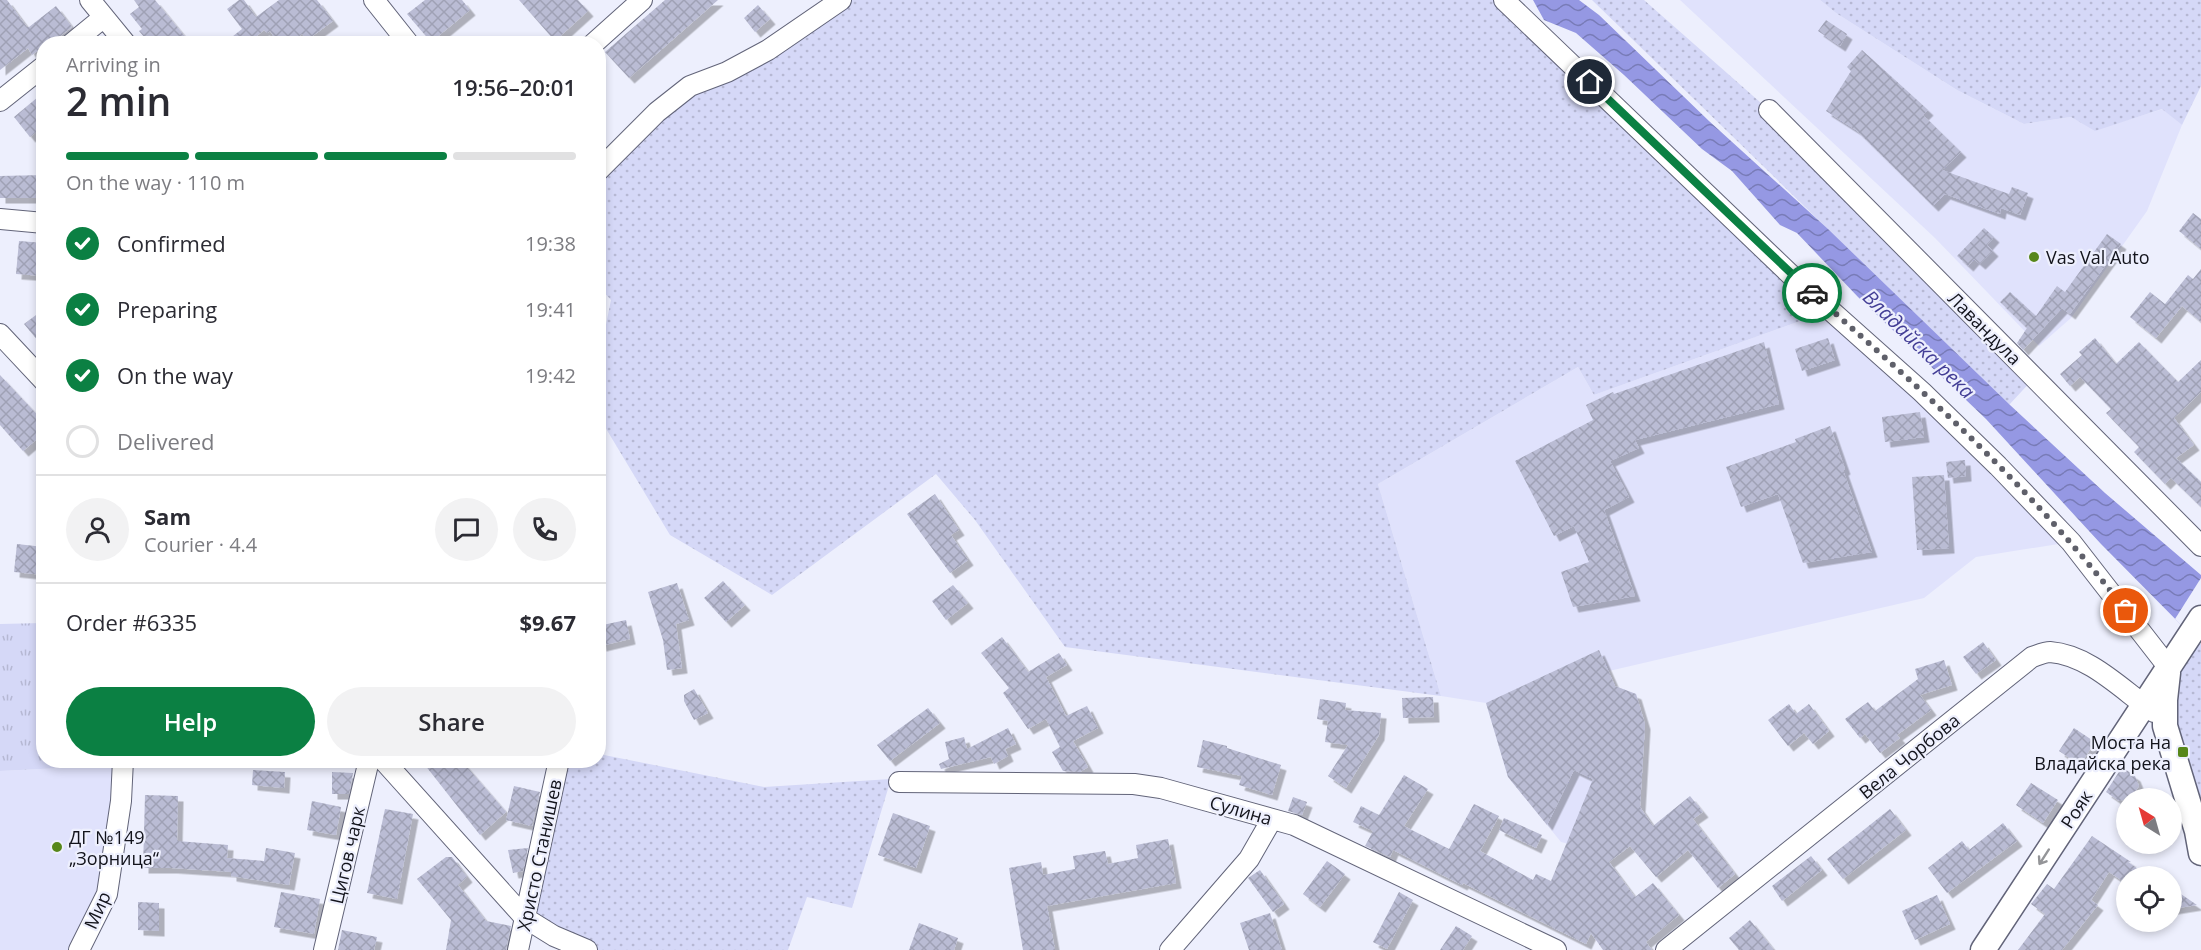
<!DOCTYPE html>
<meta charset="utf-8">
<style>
:root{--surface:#fff;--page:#f2f2f3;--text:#2b2b33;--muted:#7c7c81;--line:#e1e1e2;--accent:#0b8043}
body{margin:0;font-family:"Open Sans",sans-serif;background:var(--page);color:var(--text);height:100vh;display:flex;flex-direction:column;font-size:22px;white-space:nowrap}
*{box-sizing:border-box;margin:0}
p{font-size:20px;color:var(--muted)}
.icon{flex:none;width:33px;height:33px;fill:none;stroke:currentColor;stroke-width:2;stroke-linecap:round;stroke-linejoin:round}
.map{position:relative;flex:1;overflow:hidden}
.drawer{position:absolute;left:36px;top:36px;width:570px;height:732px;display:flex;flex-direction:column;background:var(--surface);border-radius:24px;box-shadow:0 3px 9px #0003}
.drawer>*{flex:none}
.needle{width:39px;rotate:323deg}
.controls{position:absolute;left:2116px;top:788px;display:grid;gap:12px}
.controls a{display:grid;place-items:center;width:66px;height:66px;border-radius:50%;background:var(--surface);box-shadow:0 3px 9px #0003;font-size:30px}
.pin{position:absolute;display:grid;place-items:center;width:51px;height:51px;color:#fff;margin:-26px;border:3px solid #fff;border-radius:50%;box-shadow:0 2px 6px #0007}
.courier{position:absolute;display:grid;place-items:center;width:60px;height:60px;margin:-30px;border:4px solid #0b8043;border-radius:50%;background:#fff;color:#222;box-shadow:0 2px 8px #0007}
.head em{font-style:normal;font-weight:600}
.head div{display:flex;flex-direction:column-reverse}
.head{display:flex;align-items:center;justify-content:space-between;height:102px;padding:0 30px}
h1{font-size:39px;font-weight:600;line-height:45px}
.bar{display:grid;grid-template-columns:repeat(4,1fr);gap:9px 6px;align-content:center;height:72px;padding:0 30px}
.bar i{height:8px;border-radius:4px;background:var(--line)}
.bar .selected{background:var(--accent)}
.bar p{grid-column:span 4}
.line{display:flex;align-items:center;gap:15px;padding:0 30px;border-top:2px solid var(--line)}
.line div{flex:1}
.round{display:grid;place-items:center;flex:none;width:63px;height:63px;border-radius:32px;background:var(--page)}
ol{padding:0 30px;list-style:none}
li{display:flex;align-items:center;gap:18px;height:66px}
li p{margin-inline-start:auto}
li .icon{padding:6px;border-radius:50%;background:var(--accent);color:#fff;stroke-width:4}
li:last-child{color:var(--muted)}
li i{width:33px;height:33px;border:3px solid var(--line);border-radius:50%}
.primary-button{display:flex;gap:12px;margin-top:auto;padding:12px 30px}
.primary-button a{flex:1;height:69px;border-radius:36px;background:var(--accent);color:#fff;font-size:24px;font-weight:600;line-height:69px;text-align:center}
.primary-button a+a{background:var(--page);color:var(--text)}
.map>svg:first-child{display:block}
.built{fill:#e0e2fc}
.grass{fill:url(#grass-dots)}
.park{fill:url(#park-tufts)}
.water{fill:url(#water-waves)}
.pier{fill:#edeffd}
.building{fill:url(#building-cross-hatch);filter:url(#shadow)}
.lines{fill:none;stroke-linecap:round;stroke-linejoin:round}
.minor-casing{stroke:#626479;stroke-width:22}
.tertiary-casing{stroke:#626479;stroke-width:27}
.minor{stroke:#fff;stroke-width:20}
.tertiary{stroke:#fff;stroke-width:24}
.oneway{stroke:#949598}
.done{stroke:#5f606a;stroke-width:6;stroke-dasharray:0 10.8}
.route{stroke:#0b8043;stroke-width:8}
.poi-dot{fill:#57871a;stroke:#edeffd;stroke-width:2}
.labels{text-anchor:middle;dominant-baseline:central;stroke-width:4.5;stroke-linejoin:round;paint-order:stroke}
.poi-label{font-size:18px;fill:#12131b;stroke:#edeffd;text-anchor:start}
.street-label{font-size:18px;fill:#12131b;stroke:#edeffd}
.water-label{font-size:20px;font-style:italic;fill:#433e96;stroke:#edeffd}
</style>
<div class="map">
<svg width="2201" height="950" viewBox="0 0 2201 950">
<defs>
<pattern id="grass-dots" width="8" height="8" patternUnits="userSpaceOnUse" patternTransform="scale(1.5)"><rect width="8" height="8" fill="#d5d8f7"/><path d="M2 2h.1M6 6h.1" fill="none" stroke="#b6b8d3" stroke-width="1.8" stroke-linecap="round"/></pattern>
<pattern id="park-tufts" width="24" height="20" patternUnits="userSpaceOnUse" patternTransform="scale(1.5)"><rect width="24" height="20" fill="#d5d8f7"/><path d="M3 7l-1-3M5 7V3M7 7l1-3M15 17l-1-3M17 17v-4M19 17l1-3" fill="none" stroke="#b6b8d3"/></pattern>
<pattern id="water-waves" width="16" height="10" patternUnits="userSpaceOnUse" patternTransform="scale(1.5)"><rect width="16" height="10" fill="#9598e3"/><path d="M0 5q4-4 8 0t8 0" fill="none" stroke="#787bb7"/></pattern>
<pattern id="building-cross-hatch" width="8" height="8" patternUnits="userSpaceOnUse" patternTransform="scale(1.5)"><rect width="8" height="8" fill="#babcd4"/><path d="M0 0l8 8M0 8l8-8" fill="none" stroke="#9fa1b5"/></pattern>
<filter id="shadow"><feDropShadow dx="5.5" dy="5.5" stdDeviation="0" flood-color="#0004"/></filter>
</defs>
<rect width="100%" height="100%" fill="#edeffd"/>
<path class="built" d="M1680,0H1820L1836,13L1957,90L2024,124L2071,117L2095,130L2163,109L2182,125L2147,211L2071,318L2039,346L1935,238Z
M1831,310L2071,542L1976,557L1924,598L1609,671L1615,686L1636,694L1645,724L1640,807L1592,850L1561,842L1508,777L1486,703L1441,696L1378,484L1578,367L1594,395Z
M123,765L107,894L79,950H0V771Z"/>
<path class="grass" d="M841,0H1504L1831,310L1594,395L1578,367L1378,484L1441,696L1065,647L975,520L936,474L772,595L670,535L599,417V359L611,300L599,287V171L657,112Z
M1592,0H1644L1769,110L2034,378L2009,405Z
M1820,0H2201V86L2182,125L2162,109L2095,131L2071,117L2024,124L1957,90L1836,13Z
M2190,634L2201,645V853L2165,700Z
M599,754L764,787L891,779L852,908L807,897L788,950H587L525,918L559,761L598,760Z"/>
<path class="park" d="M43,623L44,760L123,761V765L0,771V624Z"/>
<path class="water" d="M1533,0H1579L1599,15L1709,121L1828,229L2010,405L2105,493L2201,575V645L2101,544L1986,419L1858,297L1797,233L1780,225L1732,171L1702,149L1624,75L1576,33L1544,20Z"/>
<path class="pier" d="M2201,578V645L2175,619Z"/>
<path class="building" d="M0,0H7L27,27H29L56,6L72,27L50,44H44V46L32,55L28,48L0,70Z
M134,0H155L191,44H150L139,31L142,29L130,14L139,7Z
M239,0H244L256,17L279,0H317L333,21L307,40L302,34L289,44H279L270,31L267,33L264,30L247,44H223L242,29L227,9Z
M425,0H462L470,10L431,42L407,14Z
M519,0H578L588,11L555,41Z
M665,0H718L629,78L605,52Z
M758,5L770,19L755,32L744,18Z
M1826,20L1847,34L1840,46L1818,31Z
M1862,50L1928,110L1923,115L1961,152L1942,170L2009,194L2012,187L2028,193L2020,215L2001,208L2000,214L1945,194L1933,206L1856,130L1826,111L1851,71L1847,67Z
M44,92V126L30,137L14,117Z
M44,175V198H0V176Z
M2193,213L2201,219V249L2179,231Z
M1984,228L1994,237L1987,245L1993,251L1980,264L1974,259L1968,266L1957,256Z
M2107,234L2121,244L2070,314L2062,308L2023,350L2017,343L2027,328L2000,302L2010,292L2036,316L2057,286L2065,292Z
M19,241L44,243V276L16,274Z
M2201,269V322L2182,306L2156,338L2130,317L2150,292L2165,304L2188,275L2193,279Z
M44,309V348L24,324Z
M1828,338L1835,360L1802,371L1795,349Z
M2095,338L2116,364L2139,342L2178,382L2201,360V392L2174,418L2194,445L2176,458L2201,482V507L2171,478L2165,484L2134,452L2139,447L2106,413L2111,409L2080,377L2070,386L2060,374L2082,355L2079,352Z
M1764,342L1779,404L1635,440L1639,448L1610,461L1629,497L1604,510L1635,596L1573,607L1561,572L1589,562L1574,526L1554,536L1515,461L1593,420L1586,405L1613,392L1614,394Z
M0,375L44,422V433L23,451L0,425Z
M1920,412L1924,437L1885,442L1882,417Z
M1830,426L1845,469L1843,470L1872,552L1803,563L1778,494L1741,507L1726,467L1796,442L1795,439Z
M1965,460L1966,476L1948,478L1946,462Z
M1944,475L1949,548L1917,550L1912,477Z
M935,494L959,530L951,535L968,560L950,573L907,514Z
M17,544L44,547V575L14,572Z
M723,581L745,605L726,622L704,598Z
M677,583L689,620L676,624L682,668L667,670L663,640L648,592Z
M953,585L968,603L946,620L932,601Z
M626,620L630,639L601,646L598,626Z
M1002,637L1028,672L1059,653L1067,665L1046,677L1066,716L1087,706L1098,728L1073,741L1088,767L1080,772L1063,771L1052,752L1060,747L1046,719L1028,729L1003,693L1009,688L981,653Z
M1983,642L1996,660L1976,674L1963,657Z
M1599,650L1615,686L1636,694L1645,724L1640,807L1653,826L1690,796L1703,812L1693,819L1735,874L1718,888L1688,850L1656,877L1630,846L1609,862L1635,897L1653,883L1679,915L1646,942L1652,950H1603L1591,933L1586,944L1463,883L1462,885L1393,850L1390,857L1365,846L1373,831L1353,822L1361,806L1379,815L1404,775L1428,789L1404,826L1449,849L1474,804L1499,816L1480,851L1533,880L1536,874L1551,881L1593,779L1574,770L1547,825L1508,777L1486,703Z
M1944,660L1952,685L1920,695L1931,710L1897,735L1900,738L1880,753L1865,734L1860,738L1845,719L1868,702L1875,711L1918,679L1915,669Z
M694,689L708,713L694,720L684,701V695Z
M1433,697L1434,717L1403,718L1402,698Z
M1320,699L1346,703L1345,710L1381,713L1379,735L1346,788L1328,776L1348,745L1325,742L1328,721L1317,719Z
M1789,704L1796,714L1809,704L1829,731L1813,744L1804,733L1788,746L1768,720Z
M928,708L940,723L890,761L877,745Z
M1008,728L1016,744L1005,749L1008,756L994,764L991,757L941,769L939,764L949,759L945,742L964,737L967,749Z
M2074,728L2095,742L2080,765L2059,751Z
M1203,740L1227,746V748L1281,765L1272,795L1239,785L1242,776L1197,767Z
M421,760H461L506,812L480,835Z
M2122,767L2135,776L2139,786L2131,798L2119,801L2106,792Z
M253,770L285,772L284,788L252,785Z
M332,772L353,773L349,794H332Z
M2031,783L2058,800L2043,823L2016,805Z
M514,786L540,792L532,826L506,820Z
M145,795L178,796L177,841L228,845L227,858L264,861L266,848L295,853L289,885L231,876V872L172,868H143Z
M1293,797L1307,802L1302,815L1288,811Z
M312,801L341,807L336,835L307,830Z
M385,809L413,814L397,899L367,893Z
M1890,809L1906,830L1843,879L1827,859Z
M893,813L930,826L916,868L878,855Z
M1504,818L1542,835L1536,848L1499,830Z
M2003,823L2017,841L1947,893L1928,868L1962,841L1969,850Z
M2092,836L2131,862H2128L2148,876H2127V884L2109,872L2091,900L2098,905L2062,950H2018L2045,914L2031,904L2047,884L2054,889Z
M1168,839L1176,883L1047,906L1055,950H1023L1009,868L1041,862L1043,875L1075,869L1073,856L1105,851L1108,864L1138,858L1136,845Z
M528,848L523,871L513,873L508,850Z
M1811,856L1822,870L1782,901L1772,886Z
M446,857H452L467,877L458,885L486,921L511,926L506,950H446L451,920L417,879Z
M1327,861L1345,874L1320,907L1303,894Z
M1260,870L1284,904L1273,912L1248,878Z
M2172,888L2197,905L2172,909Z
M281,892L320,899L314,934L274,927Z
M1399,892L1413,900L1387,949L1373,942Z
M1937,895L1950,924L1915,940L1902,911Z
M138,902L159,903V931L138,930Z
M1270,913L1282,950H1249L1240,923Z
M1750,920L1774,950H1739L1729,938Z
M919,923L958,938L954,950H909Z
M1456,926L1472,936L1463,950H1440Z
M342,930L377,937L374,950H338Z"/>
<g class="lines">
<g class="minor-casing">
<path id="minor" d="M90,0L126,44
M374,0L409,44
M1504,0L1792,276L1922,392L1998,466L2071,542L2169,668
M71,44L104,17
M593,44L642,0
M0,101L44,66
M1769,110L2201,546
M598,171L657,112L690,86L727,72L768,50L841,0
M0,219L44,223
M0,334L44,381
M383,760L525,918L554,936L587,950
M899,782L1134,784L1161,788L1294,825L1556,950
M79,950L107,894L121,801L123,760
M324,950L369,760
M518,950L559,760
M1170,950L1249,859L1272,819
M1666,950L2032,657C2038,655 2045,652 2050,652C2090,655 2123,691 2154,712"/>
</g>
<g class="tertiary-casing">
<path id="tertiary" d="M2168,673L2165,700V726L2197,831L2201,853
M1983,950L2201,618"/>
</g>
<use href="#minor" class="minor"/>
<use href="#tertiary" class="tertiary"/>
</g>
<defs><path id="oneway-shaft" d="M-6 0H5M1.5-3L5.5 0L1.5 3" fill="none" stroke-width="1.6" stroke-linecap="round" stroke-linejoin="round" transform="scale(1.5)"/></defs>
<use class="oneway" href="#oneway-shaft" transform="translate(2044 857) rotate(123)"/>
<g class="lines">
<path class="done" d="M1812,293C1924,391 2036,492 2126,611"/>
<path class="route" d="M1590,82L1812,293"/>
</g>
<g class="poi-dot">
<circle cx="2034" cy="257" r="6"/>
<rect x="2177" y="746" width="12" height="12" rx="3"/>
<circle cx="57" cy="847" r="6"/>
</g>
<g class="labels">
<g class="poi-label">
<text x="2046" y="257">Vas Val Auto</text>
<text x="2171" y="742" text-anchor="end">Моста на<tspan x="2171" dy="21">Владайска река</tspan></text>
<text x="69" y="837">ДГ №149<tspan x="69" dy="21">„Зорница“</tspan></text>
</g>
<g class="street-label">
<text transform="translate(1985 328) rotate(45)">Лавандула</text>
<text transform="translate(1909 756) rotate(-39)">Вела Чорбова</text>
<text transform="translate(2076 809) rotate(-57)">Рояк</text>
<text transform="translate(1241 810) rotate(16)">Сулина</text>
<text transform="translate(347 855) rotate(-77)">Цигов чарк</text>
<text transform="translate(539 855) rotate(-78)">Христо Станишев</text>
<text transform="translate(97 910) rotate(-66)">Мир</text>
</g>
<g class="water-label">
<text transform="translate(1919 344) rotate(44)">Владайска река</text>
</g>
</g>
</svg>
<div class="controls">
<a><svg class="needle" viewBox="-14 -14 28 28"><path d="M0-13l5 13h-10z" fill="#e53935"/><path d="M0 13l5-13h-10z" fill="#7c7c81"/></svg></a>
<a><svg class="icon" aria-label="locate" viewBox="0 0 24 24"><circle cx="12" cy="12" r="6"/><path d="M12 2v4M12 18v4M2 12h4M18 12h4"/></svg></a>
</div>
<div class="pin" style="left:2126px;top:611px;background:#ea580c"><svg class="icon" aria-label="bag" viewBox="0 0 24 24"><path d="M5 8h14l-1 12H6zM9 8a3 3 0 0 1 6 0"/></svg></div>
<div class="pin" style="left:1590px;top:82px;background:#1f2937"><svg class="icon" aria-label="home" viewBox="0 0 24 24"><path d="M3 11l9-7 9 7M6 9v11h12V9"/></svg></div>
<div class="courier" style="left:1812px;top:293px"><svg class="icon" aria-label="car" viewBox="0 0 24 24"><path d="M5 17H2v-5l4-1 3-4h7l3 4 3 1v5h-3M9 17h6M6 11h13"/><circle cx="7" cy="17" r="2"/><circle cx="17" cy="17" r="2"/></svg></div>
<section class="drawer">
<div class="head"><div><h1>2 min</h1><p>Arriving in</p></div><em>19:56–20:01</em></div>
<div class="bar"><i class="selected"></i><i class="selected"></i><i class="selected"></i><i></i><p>On the way · 110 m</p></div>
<ol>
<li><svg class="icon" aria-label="check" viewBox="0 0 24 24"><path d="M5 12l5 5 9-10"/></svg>Confirmed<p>19:38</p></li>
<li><svg class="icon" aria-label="check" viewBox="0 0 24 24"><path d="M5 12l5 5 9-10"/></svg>Preparing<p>19:41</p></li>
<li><svg class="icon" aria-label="check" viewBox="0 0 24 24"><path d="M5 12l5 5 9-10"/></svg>On the way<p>19:42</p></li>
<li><i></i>Delivered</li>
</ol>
<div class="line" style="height:108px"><a class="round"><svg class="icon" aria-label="person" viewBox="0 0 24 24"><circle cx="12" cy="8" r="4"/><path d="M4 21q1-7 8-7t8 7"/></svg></a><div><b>Sam</b><p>Courier · 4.4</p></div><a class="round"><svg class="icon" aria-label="chat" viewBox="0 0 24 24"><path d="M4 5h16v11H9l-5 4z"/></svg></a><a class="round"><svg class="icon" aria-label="phone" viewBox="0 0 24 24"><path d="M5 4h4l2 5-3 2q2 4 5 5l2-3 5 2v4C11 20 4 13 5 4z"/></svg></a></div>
<div class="line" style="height:78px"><div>Order #6335</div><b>$9.67</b></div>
<div class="primary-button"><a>Help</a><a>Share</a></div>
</section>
</div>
